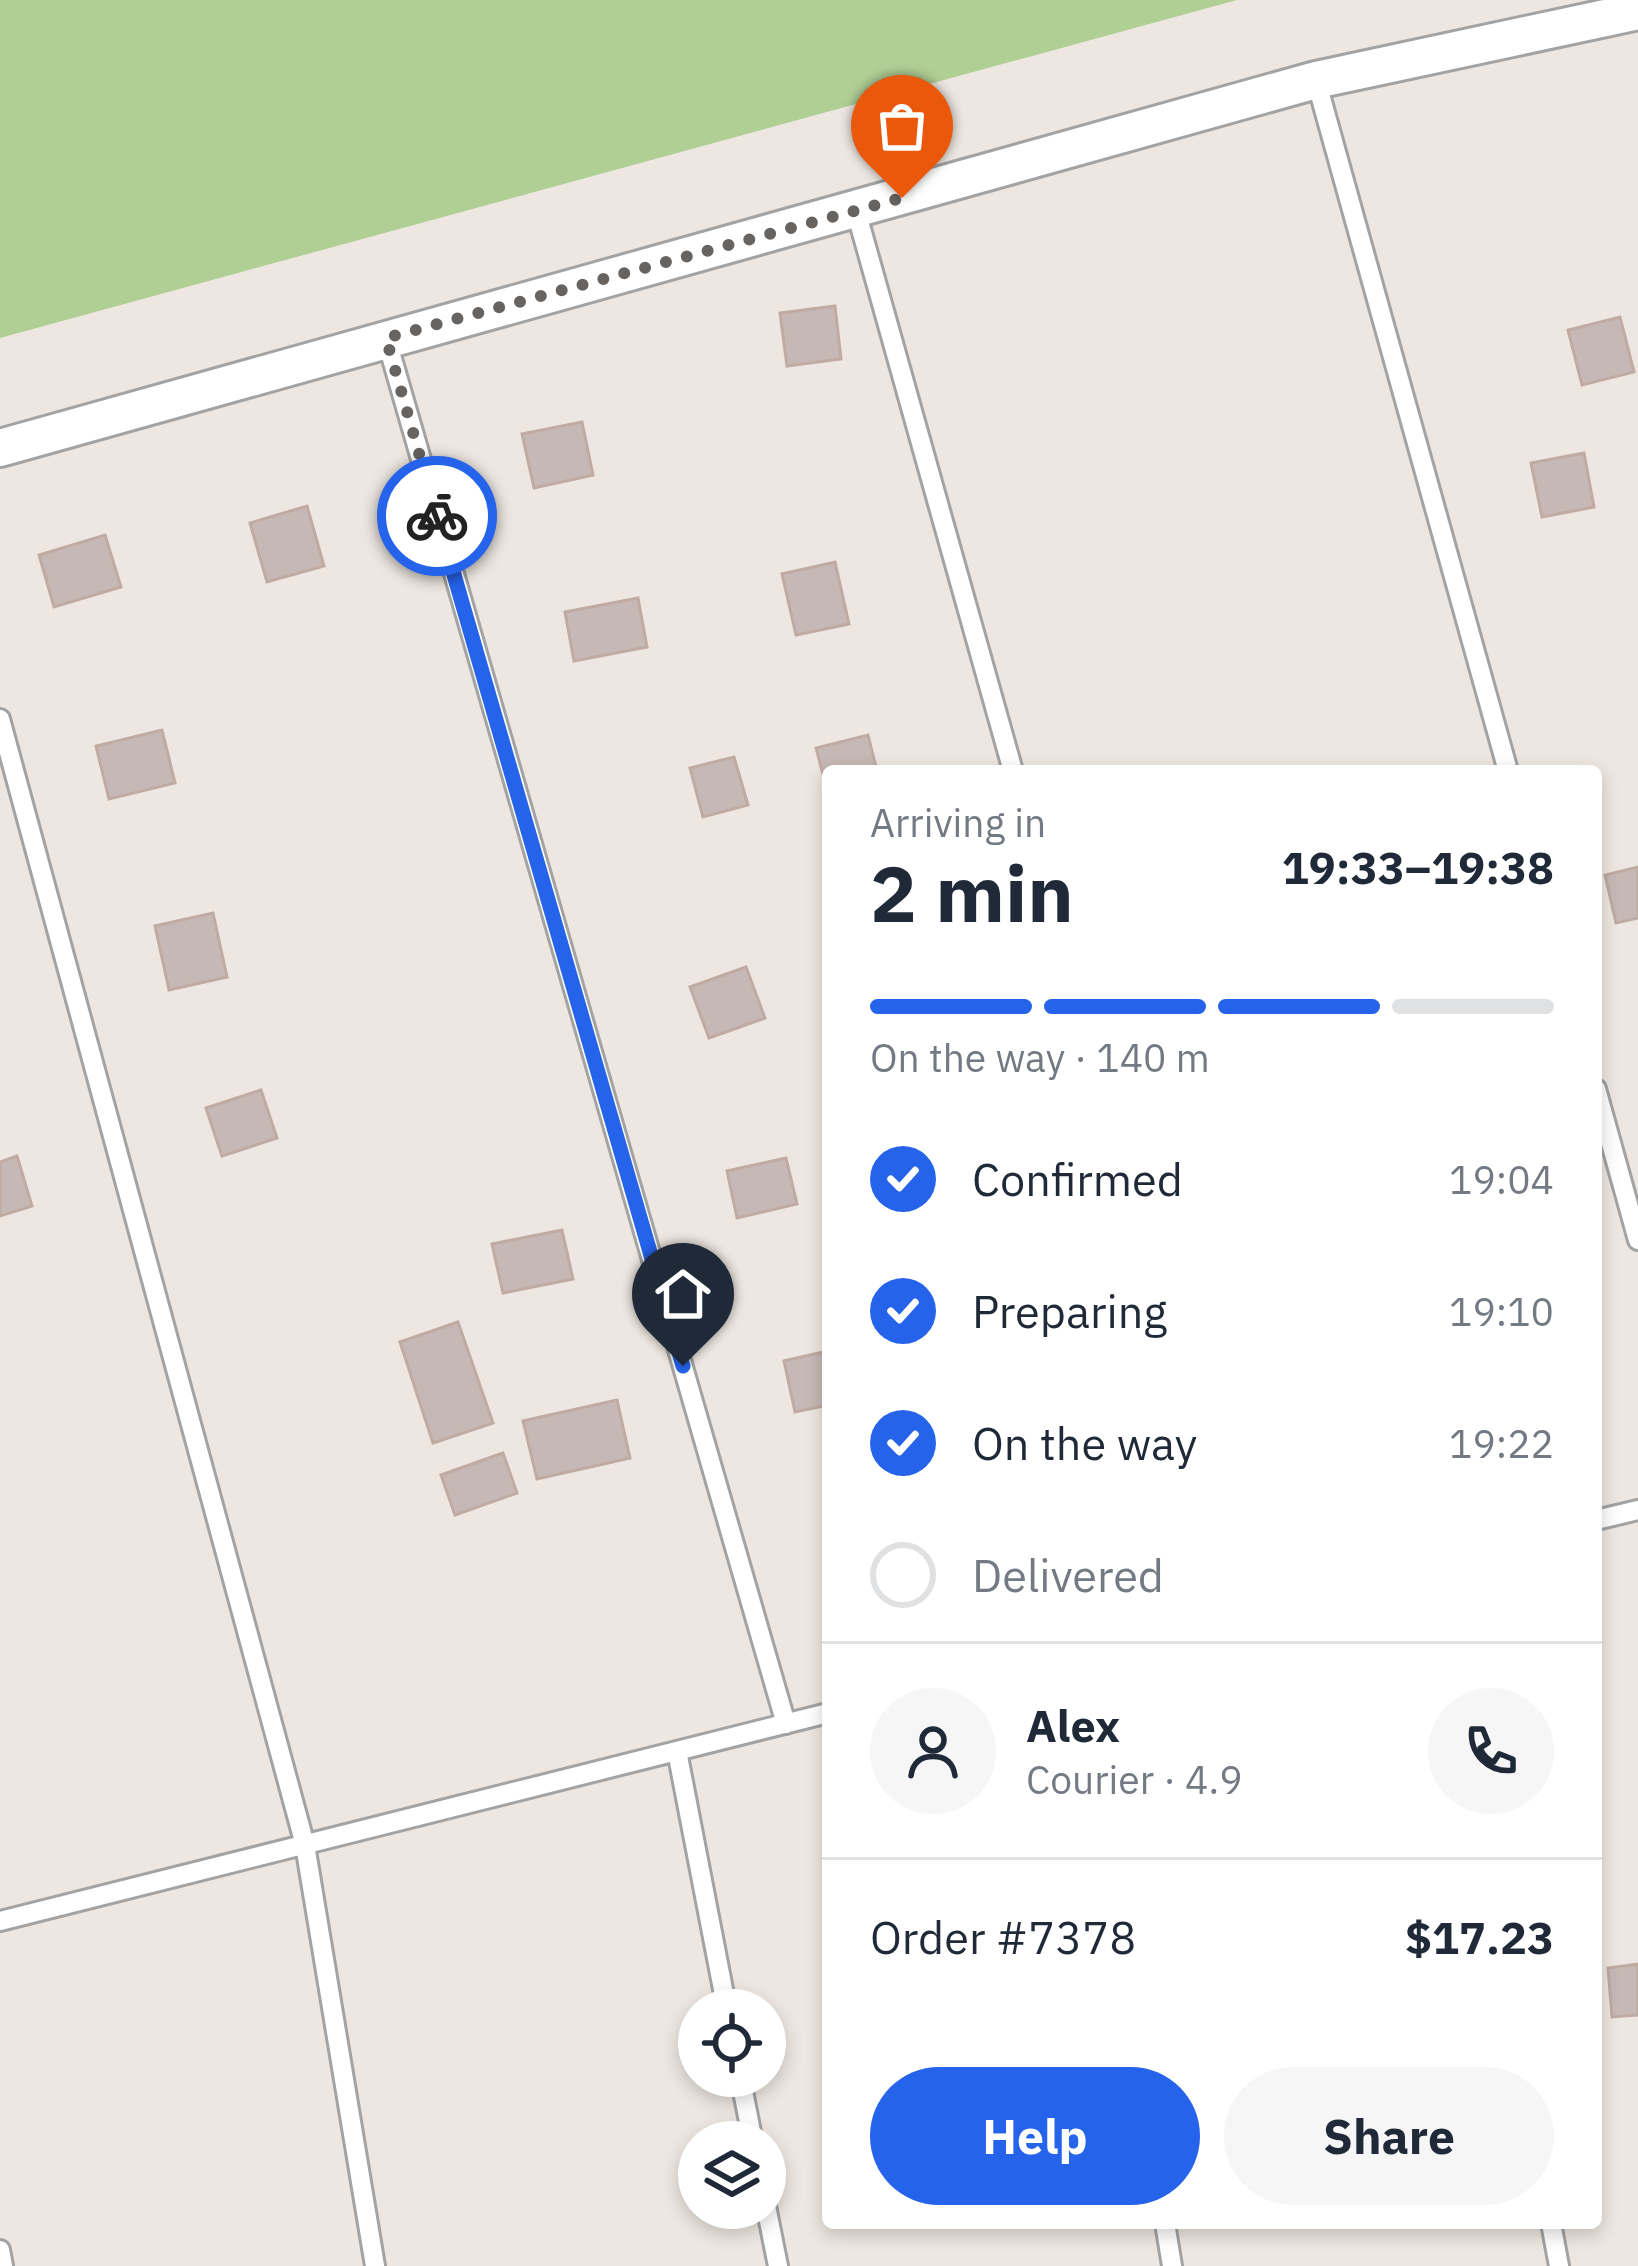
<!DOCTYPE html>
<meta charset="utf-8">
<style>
:root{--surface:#fff;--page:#f6f6f7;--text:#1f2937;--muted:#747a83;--line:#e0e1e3;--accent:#2563eb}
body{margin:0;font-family:"IBM Plex Sans",sans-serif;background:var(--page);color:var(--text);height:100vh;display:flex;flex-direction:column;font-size:45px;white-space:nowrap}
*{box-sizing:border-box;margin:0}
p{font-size:39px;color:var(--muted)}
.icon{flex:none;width:66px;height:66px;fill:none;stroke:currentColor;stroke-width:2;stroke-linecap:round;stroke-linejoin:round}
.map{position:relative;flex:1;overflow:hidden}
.drawer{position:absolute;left:822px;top:765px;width:780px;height:1464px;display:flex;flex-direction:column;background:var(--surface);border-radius:12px;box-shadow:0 6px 18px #0003}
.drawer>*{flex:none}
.controls{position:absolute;left:678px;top:1989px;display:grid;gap:24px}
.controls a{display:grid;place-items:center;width:108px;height:108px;border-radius:50%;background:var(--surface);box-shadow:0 6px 18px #0003;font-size:60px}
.pin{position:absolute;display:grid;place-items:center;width:102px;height:102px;color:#fff;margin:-123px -51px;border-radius:50% 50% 50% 0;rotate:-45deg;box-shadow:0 0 12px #0007}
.pin .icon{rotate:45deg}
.courier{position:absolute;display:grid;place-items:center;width:120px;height:120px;margin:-60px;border:9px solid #2563eb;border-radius:50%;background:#fff;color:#222;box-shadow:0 3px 15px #0007}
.overview em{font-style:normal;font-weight:700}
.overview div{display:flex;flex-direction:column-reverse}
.overview{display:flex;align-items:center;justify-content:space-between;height:204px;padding:0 48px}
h1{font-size:78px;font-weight:700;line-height:90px}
.bar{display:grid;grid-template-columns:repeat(4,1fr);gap:18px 12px;align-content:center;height:144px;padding:0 48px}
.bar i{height:15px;border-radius:9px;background:var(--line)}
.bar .active{background:var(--accent)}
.bar p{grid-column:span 4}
.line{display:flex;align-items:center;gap:30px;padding:0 48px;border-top:3px solid var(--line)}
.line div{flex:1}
.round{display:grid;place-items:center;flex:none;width:126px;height:126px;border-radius:63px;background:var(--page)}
ol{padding:0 48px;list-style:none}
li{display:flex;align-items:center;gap:36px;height:132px}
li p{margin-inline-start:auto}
li .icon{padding:12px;border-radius:50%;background:var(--accent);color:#fff;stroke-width:4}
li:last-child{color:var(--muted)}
li i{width:66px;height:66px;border:6px solid var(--line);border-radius:50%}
.cta{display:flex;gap:24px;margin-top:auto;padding:24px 48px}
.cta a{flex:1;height:138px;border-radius:72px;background:var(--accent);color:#fff;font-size:48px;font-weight:700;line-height:138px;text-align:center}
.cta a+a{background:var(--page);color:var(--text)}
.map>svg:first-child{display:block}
.forest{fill:#b0cf95}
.building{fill:#c6b9b5;stroke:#c0aba3;stroke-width:3}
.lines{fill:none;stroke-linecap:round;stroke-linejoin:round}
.lane-casing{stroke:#a3a3a3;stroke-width:24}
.street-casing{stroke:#a3a3a3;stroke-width:42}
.lane{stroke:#fff;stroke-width:18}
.street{stroke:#fff;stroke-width:36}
.done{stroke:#666361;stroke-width:12;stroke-dasharray:0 21.6}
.route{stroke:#2563eb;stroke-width:15}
</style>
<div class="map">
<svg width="1638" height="2266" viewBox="0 0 1638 2266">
<rect width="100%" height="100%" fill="#eee7e1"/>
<path class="forest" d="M0,0H1237L0,338Z"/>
<path class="building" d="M835,306L841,359L787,366L780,313Z
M1620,317L1634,372L1582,385L1568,330Z
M582,422L593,475L534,488L522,434Z
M1584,453L1594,507L1542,517L1531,463Z
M307,506L324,566L267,582L250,523Z
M105,535L121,587L54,607L39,555Z
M835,562L849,624L796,635L782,574Z
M638,598L647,647L574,661L565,612Z
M162,730L175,783L109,799L96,746Z
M868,735L877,771H828V793L816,748Z
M734,757L748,805L703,817L690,768Z
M1638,867V918L1616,923L1605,875Z
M213,913L227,977L169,990L155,926Z
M746,967L765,1018L709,1038L690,987Z
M261,1090L277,1138L222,1156L206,1108Z
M17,1156L32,1206L0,1216V1162Z
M786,1158L797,1204L737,1218L727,1171Z
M562,1230L573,1279L503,1293L492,1244Z
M458,1322L493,1423L433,1443L400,1342Z
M828,1351V1405L795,1412L784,1361Z
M617,1400L630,1458L537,1479L523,1421Z
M503,1453L517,1493L455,1515L441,1475Z
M1638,1964V2015L1612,2017L1608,1968Z"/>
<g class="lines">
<g class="lane-casing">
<path id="lane" d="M1316,80L1508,771
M856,211L1013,771
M386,338L786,1724
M0,719L305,1845L375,2266
M1596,1089L1638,1240
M1596,1520L1638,1510
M677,1751L727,2010
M0,1921L828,1713
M740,2076L753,2142
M765,2201L778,2266
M1165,2223L1172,2266
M1551,2223L1559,2266
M0,2250L3,2266"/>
</g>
<g class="street-casing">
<path id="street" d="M0,448L1316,80L1638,11"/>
</g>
<use href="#lane" class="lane"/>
<use href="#street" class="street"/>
</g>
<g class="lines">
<path class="done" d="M437,516L386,338L902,198"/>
<path class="route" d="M437,516L683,1366"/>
</g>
</svg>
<div class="controls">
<a><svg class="icon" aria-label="locate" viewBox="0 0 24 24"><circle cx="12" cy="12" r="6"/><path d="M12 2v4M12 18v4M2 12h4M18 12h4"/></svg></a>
<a><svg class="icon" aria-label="layers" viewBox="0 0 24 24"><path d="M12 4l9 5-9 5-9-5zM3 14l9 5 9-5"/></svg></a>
</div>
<div class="pin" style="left:902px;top:198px;background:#ea580c"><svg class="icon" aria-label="bag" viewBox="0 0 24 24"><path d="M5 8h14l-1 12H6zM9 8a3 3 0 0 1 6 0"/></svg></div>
<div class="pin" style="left:683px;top:1366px;background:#1f2937"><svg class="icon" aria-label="home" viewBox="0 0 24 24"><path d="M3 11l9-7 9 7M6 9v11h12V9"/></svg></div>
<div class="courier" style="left:437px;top:516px"><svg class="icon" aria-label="bike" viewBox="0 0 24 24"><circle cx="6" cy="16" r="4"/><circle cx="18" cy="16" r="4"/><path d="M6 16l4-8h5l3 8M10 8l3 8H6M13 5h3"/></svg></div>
<section class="drawer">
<div class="overview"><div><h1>2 min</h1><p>Arriving in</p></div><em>19:33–19:38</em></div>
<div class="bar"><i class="active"></i><i class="active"></i><i class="active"></i><i></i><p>On the way · 140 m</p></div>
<ol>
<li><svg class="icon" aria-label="check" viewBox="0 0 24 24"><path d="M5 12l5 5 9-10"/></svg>Confirmed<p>19:04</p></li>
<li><svg class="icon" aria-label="check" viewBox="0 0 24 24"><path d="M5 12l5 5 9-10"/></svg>Preparing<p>19:10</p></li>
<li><svg class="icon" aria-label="check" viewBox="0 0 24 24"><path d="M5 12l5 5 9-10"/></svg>On the way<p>19:22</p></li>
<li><i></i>Delivered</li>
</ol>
<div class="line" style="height:216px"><a class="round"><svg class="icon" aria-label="person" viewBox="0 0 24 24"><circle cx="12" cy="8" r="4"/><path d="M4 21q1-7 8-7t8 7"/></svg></a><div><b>Alex</b><p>Courier · 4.9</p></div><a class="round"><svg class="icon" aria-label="phone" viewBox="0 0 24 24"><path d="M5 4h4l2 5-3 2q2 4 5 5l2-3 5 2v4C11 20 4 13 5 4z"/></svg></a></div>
<div class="line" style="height:156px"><div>Order #7378</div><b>$17.23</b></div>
<div class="cta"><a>Help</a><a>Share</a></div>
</section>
</div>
